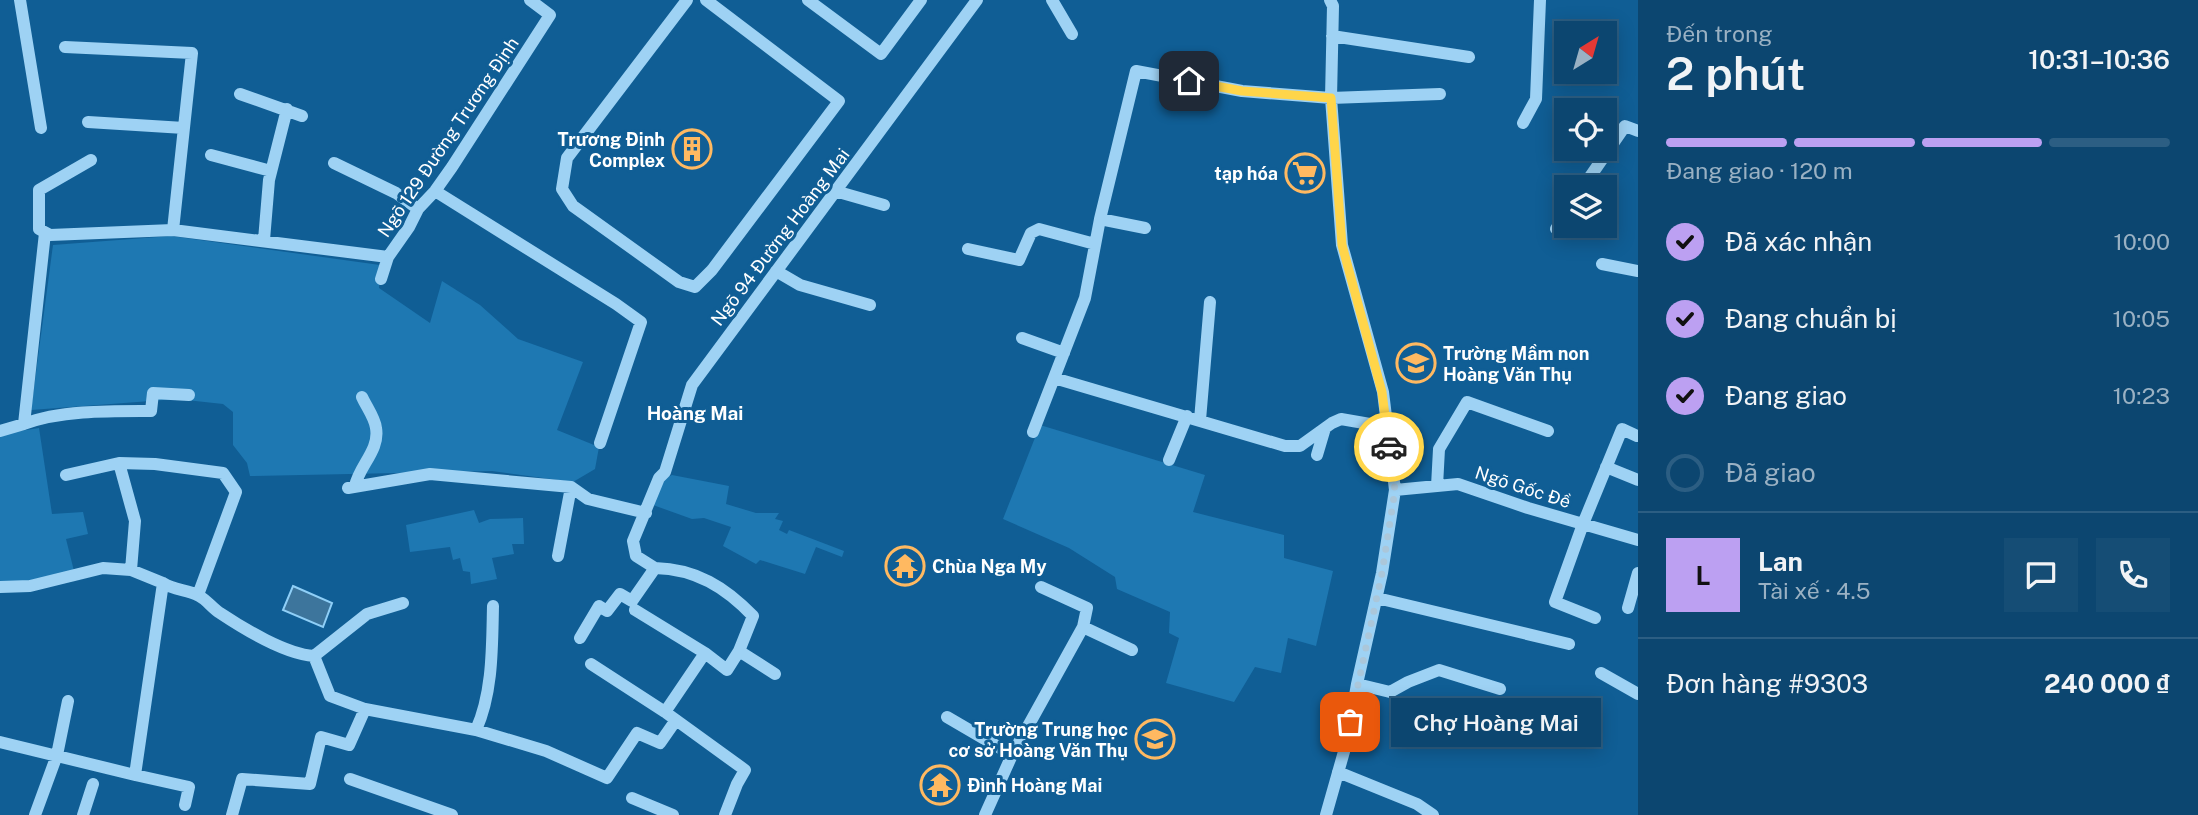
<!DOCTYPE html>
<html lang="vi">
<meta charset="utf-8">
<style>
:root{--surface:#0c4670;--page:#154d75;--text:#f1f3f6;--muted:#9ab1c3;--line:#2c5e83;--accent:#bca0f2}
body{margin:0;font-family:"Public Sans",sans-serif;background:var(--page);color:var(--text);height:100vh;display:flex;flex-direction:column;font-size:26px;white-space:nowrap}
*{box-sizing:border-box;margin:0}
p{font-size:23px;color:var(--muted)}
.icon{flex:none;width:38px;height:38px;fill:none;stroke:currentColor;stroke-width:2;stroke-linecap:round;stroke-linejoin:round}
.map{position:relative;flex:1;overflow:hidden}
.panel{display:flex;flex-direction:column;background:var(--surface);width:560px}
.panel>*{flex:none}
.needle{width:46px;rotate:37deg}
.buttons{position:absolute;left:1554px;top:21px;display:grid;gap:14px}
.buttons a{display:grid;place-items:center;width:63px;height:63px;border-radius:0px;background:var(--surface);box-shadow:0 4px 18px #0003,0 0 0 2px var(--line);font-size:35px}
.pin{position:absolute;display:grid;place-items:center;width:60px;height:60px;color:#fff;margin:-30px;border-radius:14px;box-shadow:0 4px 10px #0006}
.courier{position:absolute;display:grid;place-items:center;width:70px;height:70px;margin:-35px;border:5px solid #ffd54a;border-radius:50%;background:#fff;color:#222;box-shadow:0 2px 9px #0007}
.bubble{position:absolute;height:49px;border-radius:0px;background:var(--surface);box-shadow:0 4px 18px #0003,0 0 0 2px var(--line);font-size:23px;font-weight:600;line-height:49px;text-align:center}
.summary em{font-style:normal;font-weight:600}
.summary div{display:flex;flex-direction:column-reverse}
.summary{display:flex;align-items:center;justify-content:space-between;height:119px;padding:0 28px}
h1{font-size:46px;font-weight:600;line-height:52px}
.bar{display:grid;grid-template-columns:repeat(4,1fr);gap:10px 7px;align-content:center;height:84px;padding:0 28px}
.bar i{height:9px;border-radius:5px;background:var(--line)}
.bar .on{background:var(--accent)}
.bar p{grid-column:span 4}
.line{display:flex;align-items:center;gap:18px;padding:0 28px;border-top:2px solid var(--line)}
.line div{flex:1}
.round{display:grid;place-items:center;flex:none;width:74px;height:74px;border-radius:0px;background:var(--page)}
ol{padding:0 28px;list-style:none}
li{display:flex;align-items:center;gap:21px;height:77px}
li p{margin-inline-start:auto}
li .icon{padding:7px;border-radius:50%;background:var(--accent);color:#111;stroke-width:4}
li:last-child{color:var(--muted)}
li i{width:38px;height:38px;border:4px solid var(--line);border-radius:50%}
main{display:flex;flex:1;min-height:0}
.map>svg:first-child{display:block}
.green{fill:#1e78b2}
.water{fill:#3d759c;stroke:#8fcff7;stroke-width:2}
.lines{fill:none;stroke-linecap:round;stroke-linejoin:round}
.minor{stroke:#9ed2f4;stroke-width:12}
.done{stroke:#abc7da;stroke-width:7;stroke-dasharray:0 12.6}
.route{stroke:#ffd54a;stroke-width:9}
.labels{text-anchor:middle;dominant-baseline:central;stroke-width:6;stroke-linejoin:round;paint-order:stroke}
.street-label{font-size:18px;fill:#fff;stroke:#105e95}
.poi-label{font-size:18px;font-weight:bold;fill:#fff;stroke:#105e95;text-anchor:end}
.neighbourhood-label{font-size:19px;font-weight:bold;fill:#fff;stroke:#105e95}
</style>
<main>
<div class="map">
<svg width="1638" height="815" viewBox="0 0 1638 815">
<rect width="100%" height="100%" fill="#105e95"/>
<path class="green" d="M171,236L380,265L379,288L430,323L442,281L480,305L518,339L583,362L557,430L599,447L595,469L573,482L492,471L250,476L247,463L233,445V412L223,404L177,399L31,410L53,245Z
M1040,425L1205,475L1193,512L1284,535V558L1333,571L1316,646L1288,638L1281,673L1255,667L1234,702L1166,683L1179,638L1169,633L1170,612L1117,589L1115,577L1069,548L1003,519Z
M39,428L52,514L83,512L88,534L66,539L75,575L30,583H0V434Z
M672,475L729,486L726,504L756,513H779L775,519L783,521L779,530L787,534L789,530L844,551L842,557L816,547L805,574L760,560L756,564L723,546L731,527L704,518L692,519L653,505L663,479Z
M474,510L479,523L490,519L523,518L524,544H512L514,554L492,558L497,579L471,584L470,572L463,571L460,558L453,560L450,547L410,552L406,525Z"/>
<path class="water" d="M293,586L332,603L323,627L283,610Z"/>
<g class="lines">
<path class="minor" d="M20,0L41,128
M687,0L567,158L562,189L573,206L679,282L695,287L712,270L839,101L706,0
M808,0L881,54L921,0
M1052,0L1072,34
M1332,36L1469,57
M65,47L192,53L173,230
M240,94L302,116
M88,122L184,128
M1523,123L1536,99L1540,0
M211,155L271,171
M91,160L39,190V229L50,235L173,230L388,257
M334,163L396,193L418,209
M1583,187L1625,126L1638,131
M435,191L616,304L641,322L600,443
M835,191L884,205
M1100,219L1145,228
M1556,229L1566,213
M45,233L24,424C61,410 112,411 151,411L153,393L189,395
M264,240L269,180L287,109
M968,249L1019,260L1031,233L1039,229L1095,244
M1602,264L1638,271
M776,271L800,285L870,305
M381,279L388,257L409,227L418,209L435,191L452,167L550,15L530,0
M1022,338L1064,353
M1200,420L1210,302
M1387,427L1341,419L1332,423L1300,446H1285L1054,378L1085,298L1100,219L1136,71L1242,91L1331,98L1440,94
M0,431L24,424
M1033,432L1054,378
M1317,455L1325,428
M1169,460L1187,416
M119,463L135,521L131,570
M1606,467L1638,480
M66,475L119,463L155,464L223,473L236,492L198,595
M355,486C359,466 380,450 376,428C375,418 366,406 362,397
M1437,486L1439,449L1467,402L1548,431
M348,488L430,474L571,487L588,499L646,513
M1395,490L1458,484L1528,508L1638,540
M558,556L571,487
M655,568C696,569 725,587 753,616L739,651L727,670L705,653L665,712
M0,587L30,586L103,568L131,570L163,583
M1041,587L1087,608L1083,627L1132,650
M1377,598L1569,644
M1628,608L1638,573
M635,610L705,653
M1595,618L1555,602L1583,524L1622,429L1637,436
M580,638L599,606L607,611L620,594L632,601L655,568L636,556L633,541L659,478L665,472L692,385L977,0
M739,651L775,674
M314,656L330,696L365,709L476,730L546,751L607,778L637,733L660,743L676,720
M591,664L665,712L745,770L737,784L725,815
M1601,673L1638,694
M1357,684L1390,692L1408,682L1439,670L1500,689
M947,717L1012,755
M476,730C493,692 492,647 493,606
M0,742L135,775L163,583C175,591 188,589 199,596C207,600 212,608 220,613C244,629 286,654 314,656L367,614L403,603
M1338,772L1417,804L1433,815
M135,775L189,787L185,805
M350,779L452,815
M632,798L673,815
M35,815L57,755L68,701
M83,815L93,784
M232,815L242,779L310,784L321,737L349,745L365,709
M985,815L1012,755L1083,627
M1326,815L1347,741L1357,684L1382,573L1395,490L1383,392L1342,245L1331,98L1333,6L1330,0"/>
</g>
<g class="lines">
<path class="done" d="M1350,722L1382,573L1395,490L1389,447"/>
<path class="route" d="M1189,81L1242,91L1331,98L1342,245L1382,392L1389,447"/>
</g>
<defs>
<g id="building-ring" transform="scale(2.0125)"><circle r="9.5" fill="#105e95" stroke="#ffb961" stroke-width="1.5"/><path d="M-4-6H4V6H1V3H-1V6H-4ZM-2.5-4.3h1.7v1.8h-1.7ZM.8-4.3h1.7v1.8H.8ZM-2.5-1h1.7V.8h-1.7ZM.8-1h1.7V.8H.8Z" fill="#ffb961"/></g>
<g id="supermarket-ring" transform="scale(2.0125)"><circle r="9.5" fill="#105e95" stroke="#ffb961" stroke-width="1.5"/><path d="M-6-5.5h2.5l.6 2H6L4.5 2H-2.5L-4.4-4H-6ZM-1.5 3.2a1.3 1.3 0 1 0 .1 0ZM3 3.2a1.3 1.3 0 1 0 .1 0Z" fill="#ffb961"/></g>
<g id="school-ring" transform="scale(2.0125)"><circle r="9.5" fill="#105e95" stroke="#ffb961" stroke-width="1.5"/><path d="M0-5L7-2L0 1L-7-2ZM-4 1L0 2.5L4 1V4Q0 6-4 4Z" fill="#ffb961"/></g>
<g id="temple-ring" transform="scale(2.0125)"><circle r="9.5" fill="#105e95" stroke="#ffb961" stroke-width="1.5"/><path d="M0-6L5-2H3V0L6.5 2.5H4V6H1.5V3h-3V6H-4V2.5H-6.5L-3 0V-2H-5Z" fill="#ffb961"/></g>
</defs>
<g fill-rule="evenodd">
<use href="#building-ring" x="692" y="149"/>
<use href="#supermarket-ring" x="1305" y="173"/>
<use href="#school-ring" x="1416" y="363"/>
<use href="#temple-ring" x="905" y="566"/>
<use href="#school-ring" x="1155" y="739"/>
<use href="#temple-ring" x="940" y="785"/>
</g>
<g class="labels">
<g class="street-label">
<text transform="translate(448 137) rotate(-56)">Ngõ 129 Đường Trương Định</text>
<text transform="translate(780 237) rotate(-53)">Ngõ 94 Đường Hoàng Mai</text>
<text transform="translate(1523 487) rotate(18)">Ngõ Gốc Đề</text>
</g>
<g class="poi-label">
<text x="665" y="139">Trương Định<tspan x="665" dy="21">Complex</tspan></text>
<text x="1278" y="173">tạp hóa</text>
<text x="1443" y="353" text-anchor="start">Trường Mầm non<tspan x="1443" dy="21">Hoàng Văn Thụ</tspan></text>
<text x="932" y="566" text-anchor="start">Chùa Nga My</text>
<text x="1128" y="729">Trường Trung học<tspan x="1128" dy="21">cơ sở Hoàng Văn Thụ</tspan></text>
<text x="967" y="785" text-anchor="start">Đình Hoàng Mai</text>
</g>
<g class="neighbourhood-label">
<text x="695" y="413">Hoàng Mai</text>
</g>
</g>
</svg>
<div class="buttons">
<a><svg class="needle" viewBox="-14 -14 28 28"><path d="M0-13l5 13h-10z" fill="#e53935"/><path d="M0 13l5-13h-10z" fill="#9ab1c3"/></svg></a>
<a><svg class="icon" aria-label="locate" viewBox="0 0 24 24"><circle cx="12" cy="12" r="6"/><path d="M12 2v4M12 18v4M2 12h4M18 12h4"/></svg></a>
<a><svg class="icon" aria-label="layers" viewBox="0 0 24 24"><path d="M12 4l9 5-9 5-9-5zM3 14l9 5 9-5"/></svg></a>
</div>
<div class="pin" style="left:1350px;top:722px;background:#ea580c"><svg class="icon" aria-label="bag" viewBox="0 0 24 24"><path d="M5 8h14l-1 12H6zM9 8a3 3 0 0 1 6 0"/></svg></div>
<div class="pin" style="left:1189px;top:81px;background:#1f2937"><svg class="icon" aria-label="home" viewBox="0 0 24 24"><path d="M3 11l9-7 9 7M6 9v11h12V9"/></svg></div>
<div class="courier" style="left:1389px;top:447px"><svg class="icon" aria-label="car" viewBox="0 0 24 24"><path d="M5 17H2v-5l4-1 3-4h7l3 4 3 1v5h-3M9 17h6M6 11h13"/><circle cx="7" cy="17" r="2"/><circle cx="17" cy="17" r="2"/></svg></div>
<div class="bubble" style="left:1391px;top:698px;width:210px">Chợ Hoàng Mai</div>
</div>
<section class="panel">
<div class="summary"><div><h1>2 phút</h1><p>Đến trong</p></div><em>10:31–10:36</em></div>
<div class="bar"><i class="on"></i><i class="on"></i><i class="on"></i><i></i><p>Đang giao · 120 m</p></div>
<ol>
<li><svg class="icon" aria-label="check" viewBox="0 0 24 24"><path d="M5 12l5 5 9-10"/></svg>Đã xác nhận<p>10:00</p></li>
<li><svg class="icon" aria-label="check" viewBox="0 0 24 24"><path d="M5 12l5 5 9-10"/></svg>Đang chuẩn bị<p>10:05</p></li>
<li><svg class="icon" aria-label="check" viewBox="0 0 24 24"><path d="M5 12l5 5 9-10"/></svg>Đang giao<p>10:23</p></li>
<li><i></i>Đã giao</li>
</ol>
<div class="line" style="height:126px"><b class="round" style="background:var(--accent);color:#111">L</b><div><b>Lan</b><p>Tài xế · 4.5</p></div><a class="round"><svg class="icon" aria-label="chat" viewBox="0 0 24 24"><path d="M4 5h16v11H9l-5 4z"/></svg></a><a class="round"><svg class="icon" aria-label="phone" viewBox="0 0 24 24"><path d="M5 4h4l2 5-3 2q2 4 5 5l2-3 5 2v4C11 20 4 13 5 4z"/></svg></a></div>
<div class="line" style="height:91px"><div>Đơn hàng #9303</div><b>240 000 ₫</b></div>
</section>
</main>
